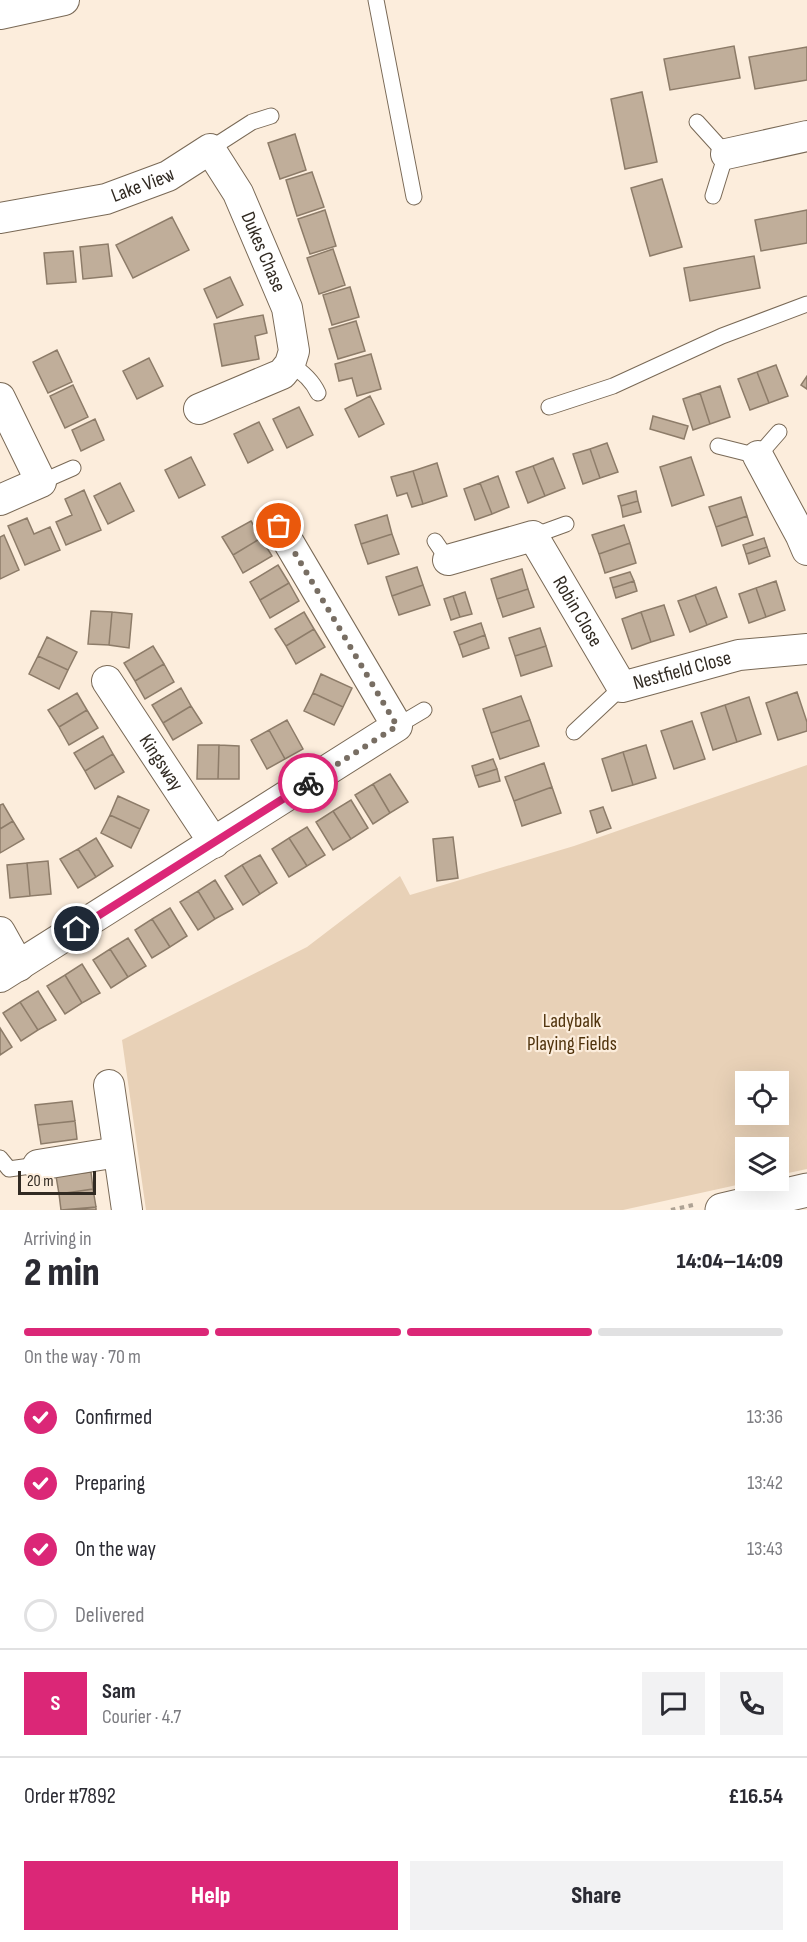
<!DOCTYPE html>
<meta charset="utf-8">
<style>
:root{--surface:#fff;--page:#f2f2f3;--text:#2b2b33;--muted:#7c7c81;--line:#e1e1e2;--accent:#db2777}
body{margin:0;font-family:"Sofia Sans Condensed",sans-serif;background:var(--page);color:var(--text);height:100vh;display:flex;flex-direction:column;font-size:22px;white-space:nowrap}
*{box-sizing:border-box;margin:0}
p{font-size:20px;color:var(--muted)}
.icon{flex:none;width:33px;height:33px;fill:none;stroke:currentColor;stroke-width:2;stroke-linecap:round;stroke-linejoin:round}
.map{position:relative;height:1210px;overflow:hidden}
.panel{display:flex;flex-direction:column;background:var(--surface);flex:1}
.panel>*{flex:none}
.tools{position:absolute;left:735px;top:1071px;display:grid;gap:12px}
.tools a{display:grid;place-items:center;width:54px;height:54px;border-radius:0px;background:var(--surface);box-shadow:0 6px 24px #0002;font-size:30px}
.scale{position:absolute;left:18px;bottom:15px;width:78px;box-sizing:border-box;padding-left:6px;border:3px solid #312a22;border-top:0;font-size:16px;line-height:21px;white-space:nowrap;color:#312a22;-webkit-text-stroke:4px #fceddc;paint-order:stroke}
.pin{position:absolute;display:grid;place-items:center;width:51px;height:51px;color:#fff;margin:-26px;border:3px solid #fff;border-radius:50%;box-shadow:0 2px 6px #0007}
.courier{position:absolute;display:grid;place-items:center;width:60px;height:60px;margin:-30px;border:4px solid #db2777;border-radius:50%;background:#fff;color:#222;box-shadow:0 2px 8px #0007}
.summary em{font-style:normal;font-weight:800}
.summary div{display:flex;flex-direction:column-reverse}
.summary{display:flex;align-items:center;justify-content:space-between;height:102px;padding:0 24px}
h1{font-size:39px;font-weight:800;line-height:45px}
.bar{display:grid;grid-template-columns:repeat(4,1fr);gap:9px 6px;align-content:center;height:72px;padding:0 24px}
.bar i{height:8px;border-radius:4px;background:var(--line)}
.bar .current{background:var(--accent)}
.bar p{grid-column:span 4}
.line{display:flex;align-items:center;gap:15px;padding:0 24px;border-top:2px solid var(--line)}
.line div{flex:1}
.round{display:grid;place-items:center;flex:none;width:63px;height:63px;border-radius:0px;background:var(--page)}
ol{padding:0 24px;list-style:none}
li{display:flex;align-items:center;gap:18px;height:66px}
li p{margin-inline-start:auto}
li .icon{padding:6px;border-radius:50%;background:var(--accent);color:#fff;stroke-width:4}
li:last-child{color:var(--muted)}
li i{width:33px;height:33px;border:3px solid var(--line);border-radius:50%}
.primary-button{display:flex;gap:12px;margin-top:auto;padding:12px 24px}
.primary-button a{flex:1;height:69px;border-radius:0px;background:var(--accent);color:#fff;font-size:24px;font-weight:800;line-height:69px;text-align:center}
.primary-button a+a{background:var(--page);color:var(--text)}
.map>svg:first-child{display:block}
.green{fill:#e8d1b7;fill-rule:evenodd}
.building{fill:#c0ae9a;stroke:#8d7c69;stroke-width:1.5}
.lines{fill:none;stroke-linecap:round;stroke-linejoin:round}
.lane-casing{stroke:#796956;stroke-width:17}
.street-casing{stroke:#796956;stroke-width:32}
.secondary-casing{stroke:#796956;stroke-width:35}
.path{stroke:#aea294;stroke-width:4;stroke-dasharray:4.5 4.5;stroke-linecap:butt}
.lane{stroke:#fff;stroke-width:15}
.street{stroke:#fff;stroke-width:30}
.secondary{stroke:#fff;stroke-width:33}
.done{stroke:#786e63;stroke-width:6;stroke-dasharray:0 10.8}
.route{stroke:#db2777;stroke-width:8}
.labels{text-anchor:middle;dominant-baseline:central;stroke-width:4.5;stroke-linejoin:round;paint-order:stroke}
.street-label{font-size:20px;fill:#312a22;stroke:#fceddc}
.park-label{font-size:20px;fill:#4f320b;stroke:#fceddc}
</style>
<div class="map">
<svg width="807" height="1210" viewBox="0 0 807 1210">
<rect width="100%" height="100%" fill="#fceddc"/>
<path class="green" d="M807,765V1169L779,1175L778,1148H746V1180L755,1181L623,1210H146L122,1040L307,947L400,876L410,895L574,846ZM746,1082H778V1114H746Z"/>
<path class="building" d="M734,46L740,78L670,90L664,59Z
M807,47V80L755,89L749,57Z
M642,92L657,162L625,169L611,99Z
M295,134L306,170L280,179L268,143Z
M312,172L324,207L297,216L286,180Z
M662,179L682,247L650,256L631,188Z
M325,210L336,246L310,254L298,219Z
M807,210V243L761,251L755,220Z
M172,217L189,250L133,278L116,245Z
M108,244L112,276L83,279L80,247Z
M333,249L345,285L319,294L307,258Z
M73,251L76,282L47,284L44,253Z
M754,256L760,288L690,301L684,268Z
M230,277L243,305L217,318L204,289Z
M350,287L359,317L332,325L323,295Z
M263,315L267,333L255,336L259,359L222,366L214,324Z
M356,321L365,351L338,359L329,329Z
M57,350L72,382L48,393L33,362Z
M371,354L381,389L357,396L352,378L339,381L335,364Z
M149,358L163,386L137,399L123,371Z
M776,365L788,396L769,403L757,372Z
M757,372L769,403L750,410L738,379Z
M807,376V389L801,385Z
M73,385L88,417L65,428L50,396Z
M720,386L730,417L710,424L700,393Z
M700,393L710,424L693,430L683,399Z
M370,396L384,424L359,437L345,409Z
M299,407L313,435L287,448L273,419Z
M653,416L688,426L684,439L650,429Z
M95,419L104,440L81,451L72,430Z
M259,422L273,450L248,463L234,434Z
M607,443L618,472L600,478L590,449Z
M590,449L600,478L583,484L573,454Z
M191,457L205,485L179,498L165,470Z
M691,457L704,495L672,506L660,467Z
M553,458L565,488L545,496L533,466Z
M437,463L447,496L423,504L413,471Z
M533,466L545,496L528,503L516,472Z
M413,471L423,504L412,507L407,493L397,496L391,477Z
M498,476L509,507L492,514L480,483Z
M120,483L134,511L108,524L94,496Z
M480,483L492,514L475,520L464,489Z
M84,490L101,530L66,545L56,522L72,515L65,499Z
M636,491L638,501L621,506L618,496Z
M741,497L747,516L716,527L709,507Z
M638,501L641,512L623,517L621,506Z
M387,515L392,534L361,544L355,525Z
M747,516L753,535L722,546L716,527Z
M27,518L34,534L50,527L60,550L25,565L8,526Z
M251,521L261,538L233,555L222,537Z
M624,525L630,543L599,554L592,535Z
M392,534L399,554L368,564L361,544Z
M4,535L19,570L0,579V537Z
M261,538L272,556L243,573L233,555Z
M764,538L767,547L746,554L743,545Z
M630,543L636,563L605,573L599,554Z
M767,547L770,556L749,564L746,554Z
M278,565L289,583L260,600L250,582Z
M417,567L423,585L392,596L386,577Z
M522,569L528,589L497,599L491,579Z
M630,572L634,581L613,588L610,578Z
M634,581L637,591L616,598L613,588Z
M776,581L785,610L766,617L756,588Z
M289,583L299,601L270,618L260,600Z
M423,585L430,605L399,615L392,596Z
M716,587L727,617L707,625L695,595Z
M756,588L766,617L749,623L739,594Z
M528,589L534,607L503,617L497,599Z
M465,592L472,614L460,617L453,596Z
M695,595L707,625L690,632L678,601Z
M453,596L460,617L451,620L444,599Z
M664,605L674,635L651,642L641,612Z
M91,611L112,612L109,645L88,644Z
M112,612L132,614L129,648L109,645Z
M304,612L314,629L286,646L275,629Z
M641,612L651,642L632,649L622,619Z
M481,623L485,635L459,645L454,632Z
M540,628L546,646L515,656L509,638Z
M314,629L325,647L296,664L286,646Z
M485,635L489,648L463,657L459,645Z
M47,637L77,652L68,670L38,656Z
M153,646L164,664L135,681L124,663Z
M546,646L552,666L521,676L515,656Z
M38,656L68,670L59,689L29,674Z
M164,664L174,682L145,699L135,681Z
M321,674L352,688L343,707L313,693Z
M181,688L191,706L163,723L152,705Z
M797,692L807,722V731L778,740L766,703Z
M77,693L87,710L59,727L48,710Z
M313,693L343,707L334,725L304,711Z
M521,696L530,720L491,733L483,709Z
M749,697L761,734L737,742L725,705Z
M725,705L737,742L713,750L701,713Z
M191,706L202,723L173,740L163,723Z
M87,710L98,728L69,745L59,727Z
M287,720L303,749L285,759L269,730Z
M530,720L539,746L500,759L491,733Z
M692,721L705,759L674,769L661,731Z
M269,730L285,759L267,769L251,740Z
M103,736L113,754L85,771L74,753Z
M198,745H219L218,779H197Z
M219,745L239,746V779H218Z
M646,745L656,778L633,785L623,752Z
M623,752L633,785L612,791L602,759Z
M113,754L124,772L95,789L85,771Z
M493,759L497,769L475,776L472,766Z
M544,763L552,787L514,801L505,777Z
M497,769L500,781L479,787L475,776Z
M390,774L408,802L390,813L373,784Z
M373,784L390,813L373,824L355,795Z
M552,787L561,813L522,826L514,801Z
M118,796L149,810L140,829L110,815Z
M351,800L368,828L351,839L333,811Z
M3,804L13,821L0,829V805Z
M603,807L611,828L597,833L590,811Z
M333,811L351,839L333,850L316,822Z
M110,815L140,829L131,848L101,833Z
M13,821L24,839L0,853V829Z
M307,827L325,855L307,866L289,838Z
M453,837L458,878L437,881L433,839Z
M96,838L113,866L96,877L78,849Z
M289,838L307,866L289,877L272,849Z
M78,849L96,877L78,888L60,859Z
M260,855L277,883L260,894L242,865Z
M48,861L51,894L30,896L27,863Z
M27,863L30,896L10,898L7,865Z
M242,865L260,894L243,905L225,876Z
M215,880L233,909L215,919L198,891Z
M198,891L215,919L198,930L180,902Z
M170,908L187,936L170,947L152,919Z
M152,919L170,947L152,958L135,930Z
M128,938L146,966L128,977L110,949Z
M110,949L128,977L111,988L93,960Z
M82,964L100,993L82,1003L65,975Z
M65,975L82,1003L65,1014L47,986Z
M38,991L56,1020L38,1030L20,1002Z
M20,1002L38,1030L21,1041L3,1013Z
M0,1028L12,1047L0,1055Z
M72,1101L75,1121L38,1125L35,1105Z
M75,1121L77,1139L41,1144L38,1125Z
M91,1172L93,1189L59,1194L56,1176Z
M93,1189L96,1207L61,1210L59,1194Z
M96,1207V1210H75Z"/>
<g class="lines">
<g class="lane-casing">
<path id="lane" d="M376,0L414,197
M697,122L726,154L713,196
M210,149L252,122L271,116
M290,364C303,372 312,380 318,393
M549,407L613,386L722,336L807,304
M718,446L758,456L779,432
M41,482L73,468
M533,536L566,524
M435,541L448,560
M397,726L424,710
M574,732L622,687
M0,1158L9,1169L38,1165"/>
</g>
<g class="street-casing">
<g id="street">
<path d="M0,14L64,0"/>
<path d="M726,154L807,136"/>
<path id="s1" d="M0,218L106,199L168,176L210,149L238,193L287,308L294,351L290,364L282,374L199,409"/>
<path d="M0,398L41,482L0,500"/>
<path d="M758,456L801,536L807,550"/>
<path id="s2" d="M448,560L533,536L622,687L739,655L807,649"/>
<path id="s3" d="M107,681L214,843"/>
<path d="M0,932L19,966"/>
<path d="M0,977L397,726L279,526"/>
<path d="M109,1085L127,1210"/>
<path d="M38,1165L118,1152"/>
</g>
</g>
<g class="secondary-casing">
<path id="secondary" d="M722,1210L807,1190"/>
</g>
<path class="path" d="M671,1210L693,1205"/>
<use href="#lane" class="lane"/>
<use href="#street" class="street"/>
<use href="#secondary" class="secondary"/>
</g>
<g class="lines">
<path class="done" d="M279,526L397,726L308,783"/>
<path class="route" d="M77,929L308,783"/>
</g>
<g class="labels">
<g class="street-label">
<text stroke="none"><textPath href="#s1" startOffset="147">Lake View</textPath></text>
<text stroke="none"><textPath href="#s1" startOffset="340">Dukes Chase</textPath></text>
<text stroke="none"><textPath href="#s2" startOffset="176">Robin Close</textPath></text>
<text stroke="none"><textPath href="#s2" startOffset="326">Nestfield Close</textPath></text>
<text stroke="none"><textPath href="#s3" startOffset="98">Kingsway</textPath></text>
</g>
<g class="park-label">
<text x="572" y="1021">Ladybalk<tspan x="572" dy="23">Playing Fields</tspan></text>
</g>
</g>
</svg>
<div class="tools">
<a><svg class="icon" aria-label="locate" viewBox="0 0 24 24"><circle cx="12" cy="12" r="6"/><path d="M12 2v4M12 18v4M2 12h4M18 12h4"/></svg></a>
<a><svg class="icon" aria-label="layers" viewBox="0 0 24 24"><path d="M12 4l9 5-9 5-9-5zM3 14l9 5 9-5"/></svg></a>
</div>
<div class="scale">20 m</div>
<div class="pin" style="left:279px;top:526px;background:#ea580c"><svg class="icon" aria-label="bag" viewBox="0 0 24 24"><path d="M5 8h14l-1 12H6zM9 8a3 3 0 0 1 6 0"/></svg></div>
<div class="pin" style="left:77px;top:929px;background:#1f2937"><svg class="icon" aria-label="home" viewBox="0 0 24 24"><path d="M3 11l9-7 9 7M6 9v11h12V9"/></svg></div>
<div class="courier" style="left:308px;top:783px"><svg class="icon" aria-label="bike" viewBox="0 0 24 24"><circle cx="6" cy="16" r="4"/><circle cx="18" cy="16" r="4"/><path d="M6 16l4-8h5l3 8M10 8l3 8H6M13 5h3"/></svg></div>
</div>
<section class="panel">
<div class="summary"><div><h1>2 min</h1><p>Arriving in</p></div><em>14:04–14:09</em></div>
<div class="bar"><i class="current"></i><i class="current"></i><i class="current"></i><i></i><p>On the way · 70 m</p></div>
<ol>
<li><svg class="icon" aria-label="check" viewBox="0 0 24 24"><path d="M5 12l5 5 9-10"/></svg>Confirmed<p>13:36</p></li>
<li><svg class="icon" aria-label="check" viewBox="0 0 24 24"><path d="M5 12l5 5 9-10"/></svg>Preparing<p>13:42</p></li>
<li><svg class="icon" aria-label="check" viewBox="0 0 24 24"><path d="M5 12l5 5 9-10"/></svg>On the way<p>13:43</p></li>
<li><i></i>Delivered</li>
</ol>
<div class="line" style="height:108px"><b class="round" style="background:var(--accent);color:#fff">S</b><div><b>Sam</b><p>Courier · 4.7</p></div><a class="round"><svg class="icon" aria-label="chat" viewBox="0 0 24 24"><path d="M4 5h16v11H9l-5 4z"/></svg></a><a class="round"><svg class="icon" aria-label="phone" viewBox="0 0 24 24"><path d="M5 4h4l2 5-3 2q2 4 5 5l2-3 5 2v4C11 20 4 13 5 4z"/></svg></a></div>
<div class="line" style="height:78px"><div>Order #7892</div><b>£16.54</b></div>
<div class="primary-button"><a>Help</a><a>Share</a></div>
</section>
